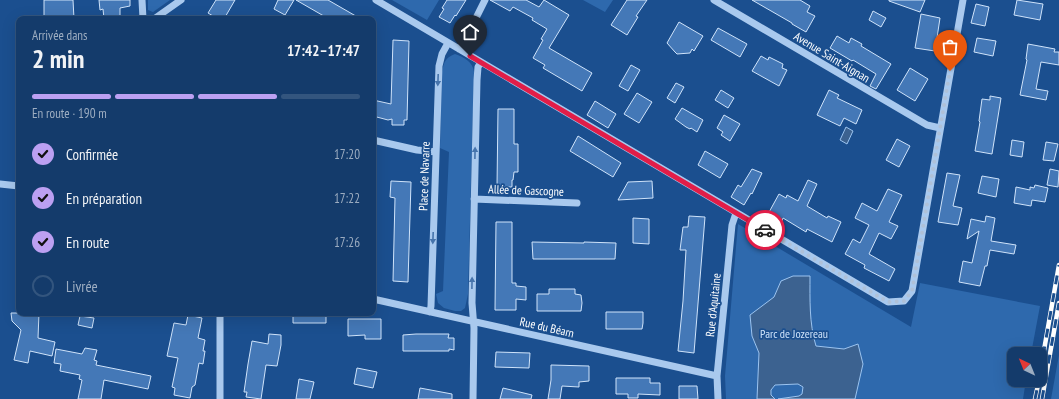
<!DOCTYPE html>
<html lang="fr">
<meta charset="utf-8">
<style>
:root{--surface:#143b6b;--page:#214673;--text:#f1f3f6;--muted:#9dadc1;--line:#33557e;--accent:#bca0f2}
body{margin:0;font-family:"PT Sans Narrow",sans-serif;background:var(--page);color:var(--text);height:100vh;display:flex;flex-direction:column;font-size:15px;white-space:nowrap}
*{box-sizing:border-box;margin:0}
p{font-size:13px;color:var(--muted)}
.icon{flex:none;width:22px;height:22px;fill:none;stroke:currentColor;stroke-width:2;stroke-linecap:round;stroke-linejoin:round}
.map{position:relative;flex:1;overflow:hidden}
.panel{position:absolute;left:16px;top:16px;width:360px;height:300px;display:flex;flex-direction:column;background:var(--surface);border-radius:8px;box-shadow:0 4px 16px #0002,0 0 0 1px var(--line)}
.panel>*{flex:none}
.needle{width:26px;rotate:317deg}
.tools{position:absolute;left:1007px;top:347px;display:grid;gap:8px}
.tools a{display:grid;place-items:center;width:40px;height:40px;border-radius:8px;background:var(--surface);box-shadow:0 4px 16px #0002,0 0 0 1px var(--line);font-size:20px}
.pin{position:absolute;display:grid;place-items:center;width:34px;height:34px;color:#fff;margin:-41px -17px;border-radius:50% 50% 50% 0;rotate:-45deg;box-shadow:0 0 4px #0007}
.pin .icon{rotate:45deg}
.courier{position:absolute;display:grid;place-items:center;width:40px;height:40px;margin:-20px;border:3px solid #e11d48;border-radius:50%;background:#fff;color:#222;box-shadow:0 1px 5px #0007}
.headline em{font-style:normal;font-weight:700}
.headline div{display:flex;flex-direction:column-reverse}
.headline{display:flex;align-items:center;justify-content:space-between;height:68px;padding:0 16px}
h1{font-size:26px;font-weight:700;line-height:30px}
.bar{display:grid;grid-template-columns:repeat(4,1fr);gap:6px 4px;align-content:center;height:48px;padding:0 16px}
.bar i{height:5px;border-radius:3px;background:var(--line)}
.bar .selected{background:var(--accent)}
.bar p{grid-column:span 4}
ol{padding:0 16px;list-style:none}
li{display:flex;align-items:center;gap:12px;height:44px}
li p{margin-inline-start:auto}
li .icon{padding:4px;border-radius:50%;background:var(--accent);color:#111;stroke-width:4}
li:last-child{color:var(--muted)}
li i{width:22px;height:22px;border:2px solid var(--line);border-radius:50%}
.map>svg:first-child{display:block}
.green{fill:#2e69ad}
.water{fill:#3c6290;stroke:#9cc4f0}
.building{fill:#4478b7;stroke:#cfe3fa}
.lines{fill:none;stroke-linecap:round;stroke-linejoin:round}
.minor{stroke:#a9c9ee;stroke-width:7}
.rail-casing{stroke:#fff;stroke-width:4.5}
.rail{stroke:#1b4f8f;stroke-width:3;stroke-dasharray:9;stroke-linecap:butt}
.oneway{fill:#4674ac}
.done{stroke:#afc1d8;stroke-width:4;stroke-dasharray:0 7.2}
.route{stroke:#e11d48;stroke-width:5}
.labels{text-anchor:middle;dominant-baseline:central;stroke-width:3.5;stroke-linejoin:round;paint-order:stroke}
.street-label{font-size:12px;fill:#fff;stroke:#1b4f8f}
.park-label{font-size:12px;fill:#cfe3fa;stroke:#1b4f8f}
</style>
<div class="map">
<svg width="1059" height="399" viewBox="0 0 1059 399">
<rect width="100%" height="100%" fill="#1b4f8f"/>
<path class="green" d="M148,0H170L153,12L148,10Z
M392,0H439L427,20Z
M583,0H613L605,12Z
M455,54C464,57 473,62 474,72L468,294L465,308L461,311H455L444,308L438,303L436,294L443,291L449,152L440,148L442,72C444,62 445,58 455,54Z
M738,224L911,327L920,283L1040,306L1031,354H1014V380H1026L1023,399H726L725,376Z
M1059,355V399H1051Z"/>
<path class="water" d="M846,127L853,131L847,144L840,140Z
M793,276H810C810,299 809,323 816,346L844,349L858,344L863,364L855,399H778L799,396L802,394L803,387L798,384L775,385L771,390V395L775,399H757L759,353L752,336L750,315L774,297L781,281Z"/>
<path class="building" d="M44,0H73L74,19H44Z
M99,0H130V6L120,8V19H104L103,9L100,10Z
M216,0H235L224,19H218L208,13Z
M278,0H294L285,15L274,9Z
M296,0H328L361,19H329Z
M447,0H466L456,16L455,15L450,23L439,17L444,9L442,8Z
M490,0H526L539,7L544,0L569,15L549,48L592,73L582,91L543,68L545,65L533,58L543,40L541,39L547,29L532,20L533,18L513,7L510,11Z
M627,0H647L636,16L638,17L627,35L611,25Z
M752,0H800L810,6L807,12L815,16L806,32L792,24V23Z
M889,0H925L920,12L889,1Z
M1017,0L1043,4L1040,20L1014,15Z
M976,4L989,7L985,26L971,23Z
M873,11L886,18L881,27L869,20Z
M921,14L940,18L935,51L915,48Z
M679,22L703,36L694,51L692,49L690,53L677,54L675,52L667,43Z
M718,28L747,44L740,57L711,40Z
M837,36L849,43L851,38L862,44L861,46L891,64L876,89L870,86L876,74L853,60L852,61L830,48Z
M977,38L996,41L993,56L974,52Z
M393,40L409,41L407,120H404V125H392V119L388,120L373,116V100L391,104Z
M1028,44L1055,49L1054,52H1059V65L1041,62L1036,89L1048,91L1046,100L1020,95L1027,60L1026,59Z
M761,56L768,60L769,57L783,64L782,68L787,70L779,86L752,71Z
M631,65L640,70L628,91L619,86Z
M910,68L928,79L915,101L897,90Z
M676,83L684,87L675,103L667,98Z
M721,90L734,98L728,108L715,100Z
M829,90L839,95L837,98L862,110L856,124L844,118L840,126L817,115Z
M637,93L652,102L639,123L624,114Z
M990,96L1001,98L992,154L975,151L980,122L979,121L982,99L990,100Z
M595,101L616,114L608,128L587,115Z
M682,108L703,120L697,132L691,128L690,129L686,127L675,119Z
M498,109H514V144H518V172H514L513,180H512V187H497Z
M724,115L740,124L730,141L721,135L723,132L717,128Z
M578,136L621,163L613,177L570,151Z
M897,139L910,146L899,167L886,160Z
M1012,140L1024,142L1022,157L1010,155Z
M1046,142L1058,144L1054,161L1043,160Z
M705,151L728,164L720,178L698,165Z
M752,169L762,173L752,194L751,193L744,205L731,197L738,185L741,187Z
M1050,169L1059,171L1058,187L1047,185Z
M947,173L960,175L953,206L962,208L958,225L938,222Z
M982,176L999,179L996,197L978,193Z
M808,180L817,184L807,206L827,218L828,216L841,222L832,242L807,229L806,232L783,218L782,221L768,214L779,194L786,198L787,195L798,201Z
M391,181L411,182L408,282L393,281L395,198L390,197Z
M652,181L653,198L618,200L628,182Z
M1035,185L1048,188L1045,202L1032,200L1031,206L1014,203L1016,187L1030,190V187L1034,188Z
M888,189L902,195L889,222L898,226L891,239L879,233L869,254L895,269L889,281L864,268L865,265L845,254L853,239L860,243L869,225L855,218L862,203L877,211Z
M689,216L705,217L694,353L678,351L683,301L686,250H680L683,227H688Z
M986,216L995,218L991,241L1016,245L1014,254L990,250L987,266H985L980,286L959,282L963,261L972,263L979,231L967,239L971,219L985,222Z
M633,218L649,219V244L633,243Z
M496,222H512V283H516V286L526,287V300L516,299V310H495Z
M532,242L584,243V242L616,243L615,259H533Z
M549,289H575V294L581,295L582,303L581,311H537V294H549Z
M606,312H643V323L642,329H606Z
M11,313H39L38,338L55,342L52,356L30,351L28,363L14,360L21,330L12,321Z
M293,313H326V323H293Z
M188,315L202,318L198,338L205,340L203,351H205L203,364L199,363L195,385L192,387L190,398L174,395L175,388L172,387L178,358L167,356L174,323L186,325Z
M80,316L94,318L92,328L78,325Z
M348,319H381V339H365V335L348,336Z
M269,334L281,335V345L277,366L266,365L261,399L246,397L247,392H244L248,364L252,341L268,344Z
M416,334H449L448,338H454V350L449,349V351H403V335Z
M85,348L97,350L94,360L97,361L96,365L151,376L148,389L104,380L101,399H78L82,380L79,379L80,375L60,371L61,364L54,363L56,349L82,354Z
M496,352L530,353L529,368L495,367Z
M551,365L589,366V381L579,382V387L562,386L560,399H548L551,380Z
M357,368L377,372L373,388L354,384Z
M616,378H650V383H660V395L638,394V398H628V394H616Z
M299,379L314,382L310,399H296Z
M679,386H697L698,399H679Z
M420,388L452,394V399H418Z
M503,388L532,395L531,399H500Z"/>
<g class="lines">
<path class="minor" d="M142,0L143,19
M376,0L888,302L904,301L912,291L963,0
M714,0L927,125L940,128
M154,19L181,0
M459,49L463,44L485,0
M373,140L417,150L436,152
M0,184L19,186
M474,199L577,203
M373,299L717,376
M430,312L431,306L439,66L442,54L448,43
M220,313V399
M473,399L474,328L472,303L477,80L478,67L481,62
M718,399L717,376L732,225L736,213"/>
<g class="rail-casing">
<path id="rail" d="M1040,373L1059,265
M1035,399L1039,380
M1042,399L1059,303"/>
</g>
<use href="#rail" class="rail"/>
</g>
<defs><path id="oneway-solid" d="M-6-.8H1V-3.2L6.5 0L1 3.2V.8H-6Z"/></defs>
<g class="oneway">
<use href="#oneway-solid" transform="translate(438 80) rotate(92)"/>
<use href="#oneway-solid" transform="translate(475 153) rotate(-89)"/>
<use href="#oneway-solid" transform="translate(433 238) rotate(92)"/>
<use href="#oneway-solid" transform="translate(472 283) rotate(-89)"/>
</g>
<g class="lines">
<path class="done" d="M765,230L888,302L904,301L912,291L950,71"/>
<path class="route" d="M470,56L765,230"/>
</g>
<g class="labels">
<g class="street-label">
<text transform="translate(832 57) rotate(31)">Avenue Saint-Aignan</text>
<text transform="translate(424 176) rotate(-88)">Place de Navarre</text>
<text transform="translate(526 190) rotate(2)">Allée de Gascogne</text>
<text transform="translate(713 305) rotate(-84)">Rue d'Aquitaine</text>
<text transform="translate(547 327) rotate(13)">Rue du Béarn</text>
</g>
<g class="park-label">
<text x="794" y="333">Parc de Jozereau</text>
</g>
</g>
</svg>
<div class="tools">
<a><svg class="needle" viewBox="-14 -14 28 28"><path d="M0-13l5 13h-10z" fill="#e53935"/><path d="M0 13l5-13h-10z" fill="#9dadc1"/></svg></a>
</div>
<div class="pin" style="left:950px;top:71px;background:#ea580c"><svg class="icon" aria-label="bag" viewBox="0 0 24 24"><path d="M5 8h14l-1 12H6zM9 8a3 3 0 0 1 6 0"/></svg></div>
<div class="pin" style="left:470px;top:56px;background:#1f2937"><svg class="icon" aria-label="home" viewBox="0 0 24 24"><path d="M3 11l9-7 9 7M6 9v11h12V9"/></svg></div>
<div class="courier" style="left:765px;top:230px"><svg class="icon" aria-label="car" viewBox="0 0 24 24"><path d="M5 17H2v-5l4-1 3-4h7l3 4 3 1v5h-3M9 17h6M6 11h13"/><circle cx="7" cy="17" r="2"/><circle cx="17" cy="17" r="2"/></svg></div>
<section class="panel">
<div class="headline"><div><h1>2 min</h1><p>Arrivée dans</p></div><em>17:42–17:47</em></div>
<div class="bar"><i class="selected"></i><i class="selected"></i><i class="selected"></i><i></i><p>En route · 190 m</p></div>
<ol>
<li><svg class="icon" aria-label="check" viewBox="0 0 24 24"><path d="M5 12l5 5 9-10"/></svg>Confirmée<p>17:20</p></li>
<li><svg class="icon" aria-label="check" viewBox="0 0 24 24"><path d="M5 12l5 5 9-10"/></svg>En préparation<p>17:22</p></li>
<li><svg class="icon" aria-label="check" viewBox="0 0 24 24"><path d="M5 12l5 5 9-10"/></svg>En route<p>17:26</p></li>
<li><i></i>Livrée</li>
</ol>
</section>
</div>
